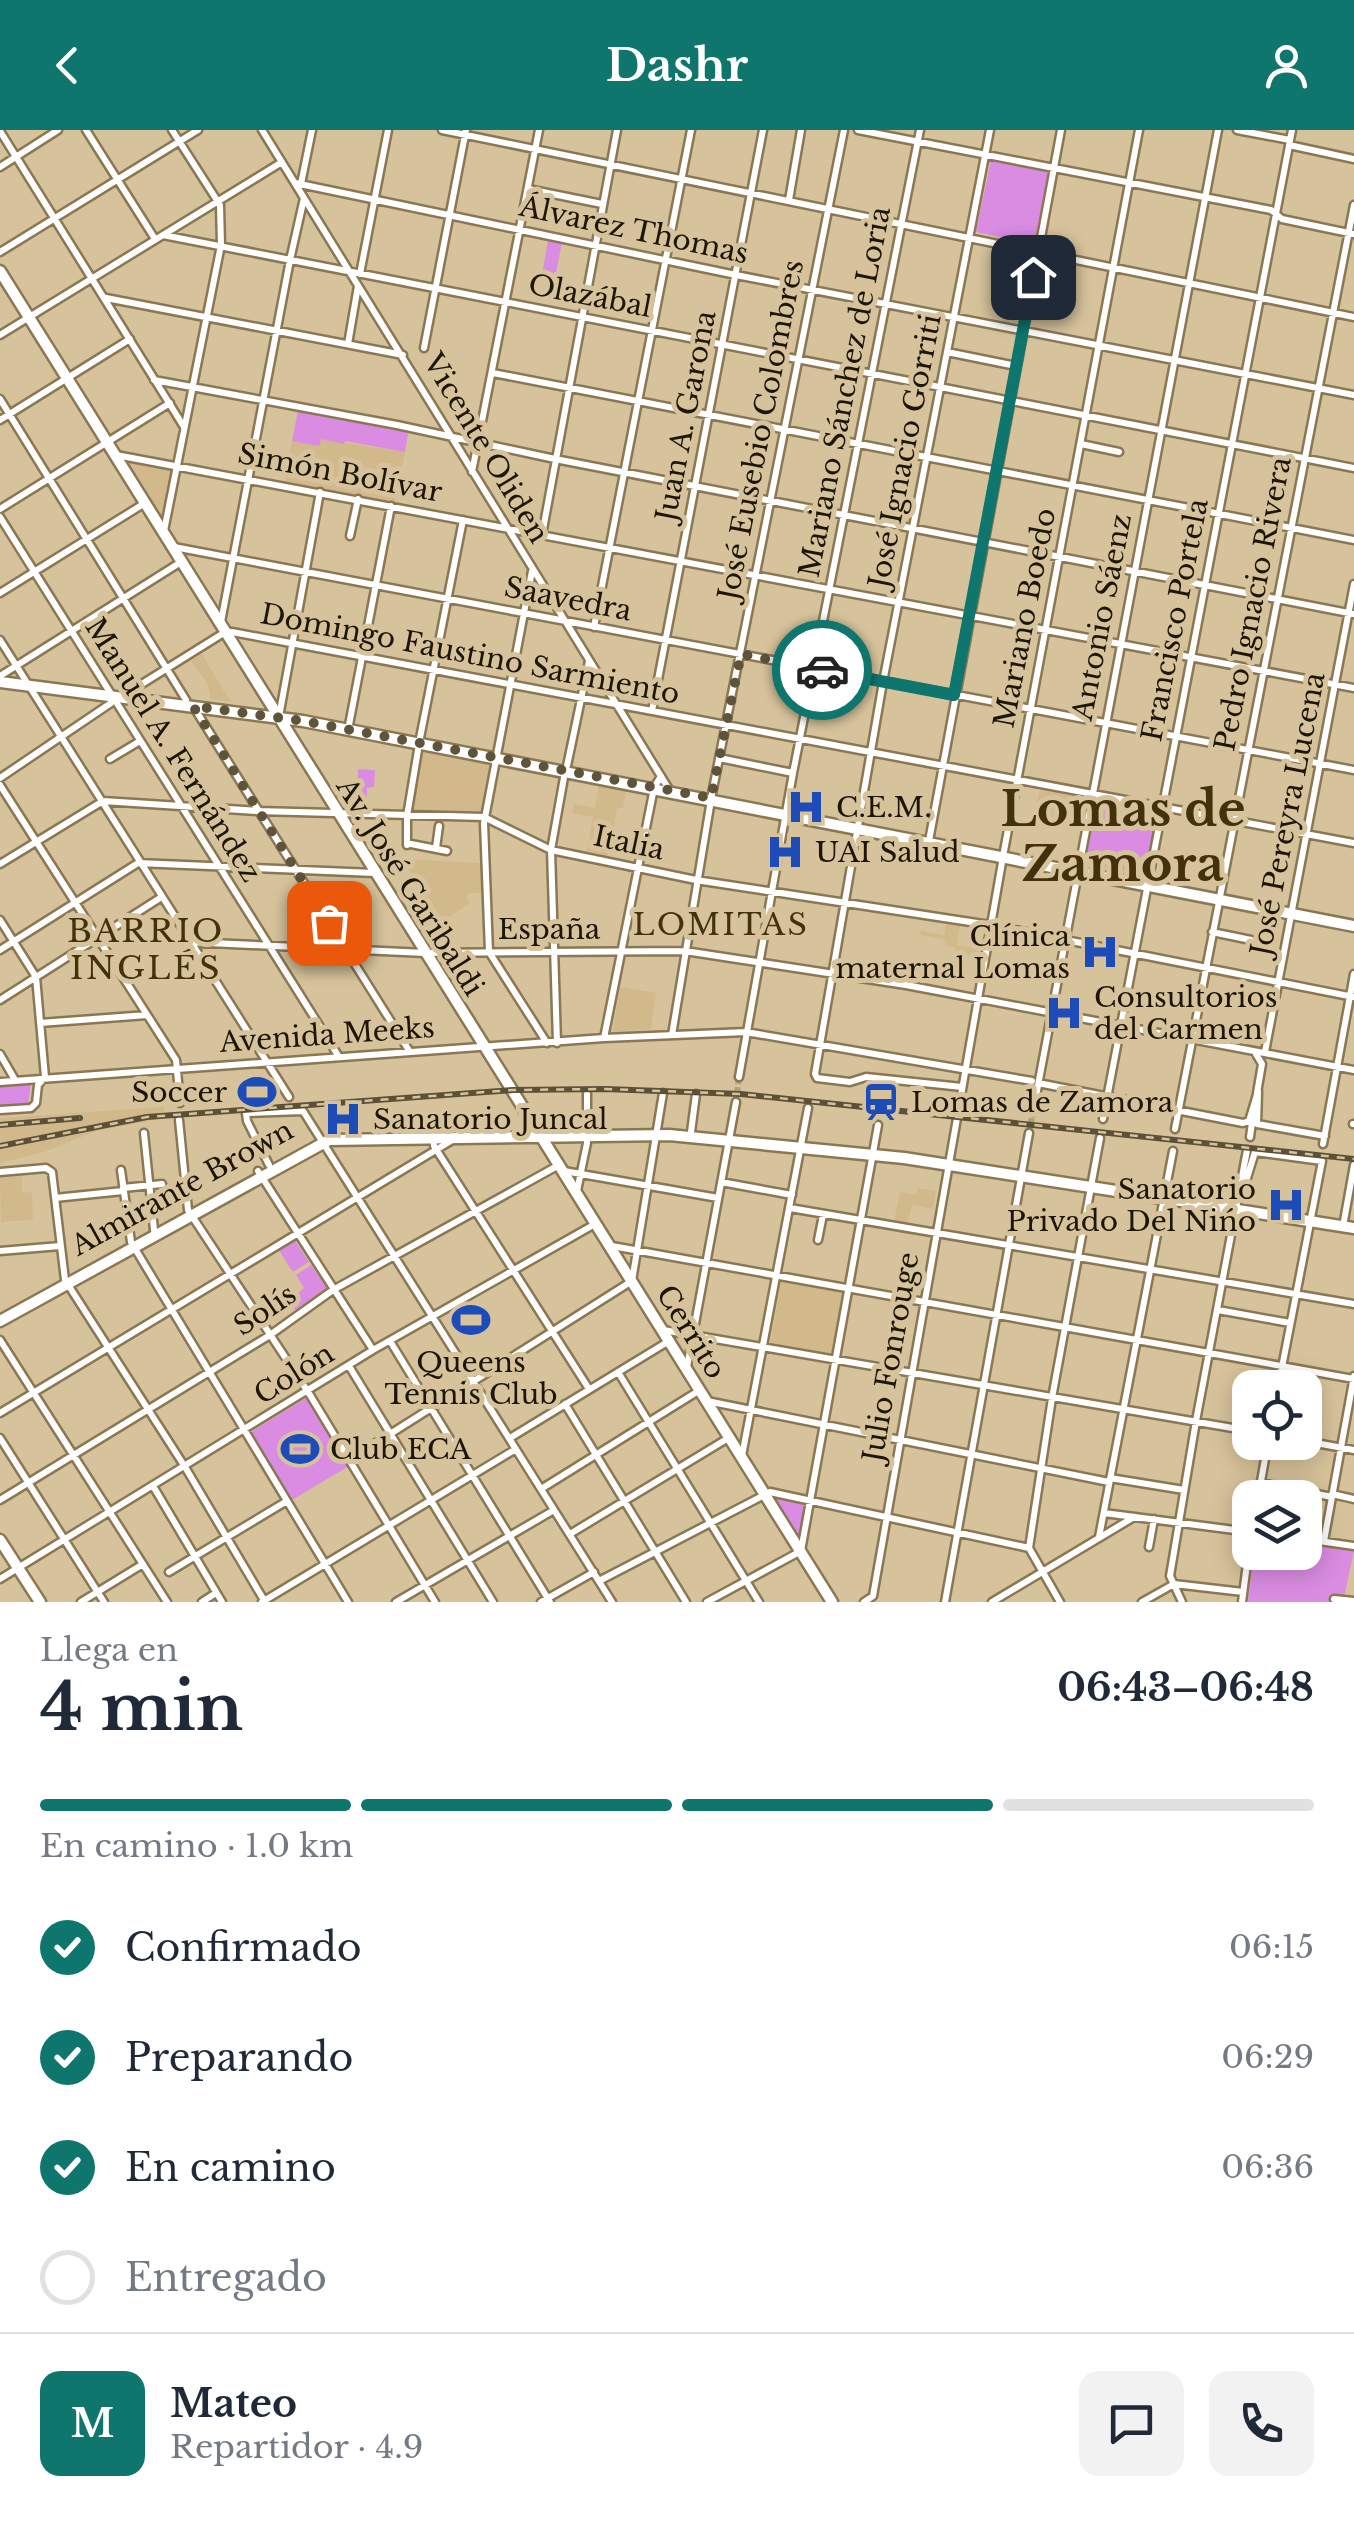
<!DOCTYPE html>
<html lang="es">
<meta charset="utf-8">
<style>
:root{--surface:#fff;--page:#f2f2f3;--text:#1f2937;--muted:#747a83;--line:#e0e1e3;--accent:#0f766e}
body{margin:0;font-family:"Libre Baskerville",serif;background:var(--page);color:var(--text);height:100vh;display:flex;flex-direction:column;font-size:38px;white-space:nowrap}
*{box-sizing:border-box;margin:0}
p{font-size:32px;color:var(--muted)}
.icon{flex:none;width:55px;height:55px;fill:none;stroke:currentColor;stroke-width:2;stroke-linecap:round;stroke-linejoin:round}
.map{position:relative;height:1472px;overflow:hidden}
.sheet{display:flex;flex-direction:column;background:var(--surface);flex:1}
.sheet>*{flex:none}
.controls{position:absolute;left:1232px;top:1240px;display:grid;gap:20px}
.controls a{display:grid;place-items:center;width:90px;height:90px;border-radius:20px;background:var(--surface);box-shadow:0 5px 25px #0003;font-size:50px}
.pin{position:absolute;display:grid;place-items:center;width:85px;height:85px;color:#fff;margin:-42px;border-radius:20px;box-shadow:0 5px 15px #0006}
.courier{position:absolute;display:grid;place-items:center;width:100px;height:100px;margin:-50px;border:8px solid #0f766e;border-radius:50%;background:#fff;color:#222;box-shadow:0 2px 12px #0007}
.headline em{font-style:normal;font-weight:800}
.headline div{display:flex;flex-direction:column-reverse}
.headline{display:flex;align-items:center;justify-content:space-between;height:170px;padding:0 40px}
h1{font-size:65px;font-weight:800;line-height:75px}
.bar{display:grid;grid-template-columns:repeat(4,1fr);gap:15px 10px;align-content:center;height:120px;padding:0 40px}
.bar i{height:12px;border-radius:8px;background:var(--line)}
.bar .selected{background:var(--accent)}
.bar p{grid-column:span 4}
.line{display:flex;align-items:center;gap:25px;padding:0 40px;border-top:2px solid var(--line)}
.line div{flex:1}
.round{display:grid;place-items:center;flex:none;width:105px;height:105px;border-radius:20px;background:var(--page)}
ol{padding:0 40px;list-style:none}
li{display:flex;align-items:center;gap:30px;height:110px}
li p{margin-inline-start:auto}
li .icon{padding:10px;border-radius:50%;background:var(--accent);color:#fff;stroke-width:4}
li:last-child{color:var(--muted)}
li i{width:55px;height:55px;border:5px solid var(--line);border-radius:50%}
header{display:flex;justify-content:space-between;align-items:center;height:130px;padding:0 40px;background:var(--accent);color:#fff;font-size:45px;font-weight:800}
.map>svg:first-child{display:block}
.built{fill:#d1b98b}
.green{fill:#d98ce1}
.lines{fill:none;stroke-linecap:round;stroke-linejoin:round}
.minor-tunnel{stroke:#b2a07d;stroke-width:6;stroke-dasharray:6 3;stroke-linecap:butt}
.minor-casing{stroke:#8b7853;stroke-width:11}
.major-casing{stroke:#8b7853;stroke-width:15}
.minor{stroke:#fff;stroke-width:6}
.major{stroke:#fff;stroke-width:10}
.rail-casing{stroke:#5b5038;stroke-width:6}
.rail{stroke:#d7c39b;stroke-width:2.5;stroke-dasharray:8;stroke-linecap:butt}
.done{stroke:#5e533b;stroke-width:10;stroke-dasharray:0 18}
.route{stroke:#0f766e;stroke-width:12}
.labels{text-anchor:middle;dominant-baseline:central;stroke-width:10;stroke-linejoin:round;paint-order:stroke}
.street-label{font-size:28px;fill:#1d1607;stroke:#d7c39b}
.poi-label{font-size:28px;fill:#1d1607;stroke:#d7c39b;text-anchor:start}
.neighbourhood-label{font-size:30px;letter-spacing:2.5px;fill:#42310b;stroke:#d7c39b}
.quarter-label{font-size:32px;letter-spacing:2.5px;fill:#42310b;stroke:#d7c39b}
.town-label{font-size:48px;font-weight:bold;fill:#42310b;stroke:#d7c39b}
</style>
<header><svg class="icon" aria-label="back" viewBox="0 0 24 24"><path d="M15 5l-7 7 7 7"/></svg>Dashr<svg class="icon" aria-label="person" viewBox="0 0 24 24"><circle cx="12" cy="8" r="4"/><path d="M4 21q1-7 8-7t8 7"/></svg></header>
<div class="map">
<svg width="1354" height="1472" viewBox="0 0 1354 1472">
<rect width="100%" height="100%" fill="#d7c39b"/>
<path class="built" d="M320,309L405,322L395,372L285,352L292,311L318,316Z
M127,332L172,341L163,388H162Z
M202,524L222,558L232,572L211,569L207,553L191,531Z
M423,617L490,630L481,683L413,679Z
M599,652L627,657L623,678H617L608,726L587,721L593,687L572,683L574,674L595,678Z
M1040,660L1087,669L1081,700L1034,686Z
M402,729L482,733L483,763H470L466,768L470,773L442,792Z
M946,794L960,796L957,815L982,819L981,825L956,824V818L947,816L943,809L920,805L921,801L944,805Z
M620,857L656,863L651,899L613,902Z
M164,977L165,988L96,1001L44,1022L0,1033V988Z
M22,1046V1063L32,1062L33,1090L1,1092L0,1048Z
M918,1058L936,1061L933,1079L912,1075L907,1094L894,1091L900,1062L916,1065Z
M782,1148L844,1160L831,1225L770,1214Z"/>
<path class="green" d="M991,30L1048,42L1034,114L976,102Z
M548,110L562,112L554,154L541,151Z
M298,280L409,299L405,322L345,311L344,314L321,309L319,316L292,311Z
M358,639L375,640L374,657L367,658L366,676H357Z
M1093,667L1158,679L1146,745L1081,733Z
M31,954L28,974L0,976V956Z
M294,1109L309,1132L293,1142L278,1119Z
M311,1135L327,1158L295,1180L288,1170L304,1158L296,1145Z
M308,1267L349,1336L292,1370L251,1302Z
M771,1365L806,1372L799,1409L771,1367Z
M1305,1415L1354,1421L1343,1472H1248L1254,1423L1305,1422Z"/>
<g class="lines">
<path class="minor-tunnel" d="M736,972L739,947
M1029,1003L1033,982"/>
<g class="minor-casing">
<path id="minor" d="M86,0L155,109
M262,0L670,661
M442,0L1354,187
M858,0L1271,80L1282,89L1354,104
M1237,0L1290,10
M0,1L184,297
M1289,15L1354,29
M0,37L58,0
M295,53L736,145L1354,265
M301,54L312,0
M528,59L602,74
M789,70L801,0
M163,105L1354,338
M0,122L198,0
M360,144L388,0
M106,168L403,225
M0,205L282,32
M348,214L358,156
M424,218L466,0
M947,222L1016,236
M493,243L1354,410
M154,250L397,295L555,329L1354,484
M0,269L186,570
M0,290L130,209
M1081,314L1119,322
M116,325L1354,558
M472,342L539,0
M0,379L170,273
M0,387L339,927
M164,401L221,115L220,75L172,0
M542,405L617,0
M350,406L358,369
M174,417L1354,640
M532,441L484,693L489,822L547,913
M0,463L145,373
M221,492L290,130L304,68
M594,497L691,0
M0,510L289,967
M0,546L181,432
M132,568L137,557L222,504L232,502L1354,713
M193,576L410,922
M652,581L763,0
M279,587L320,362
M349,595L391,376
M420,608L463,390
M719,628L793,643
M110,629L140,611
M567,636L589,531
M0,648L111,573L112,567
M0,655L176,930L180,973
M929,711L1061,0
M411,714L447,721
M407,715V686L419,614
M436,718L439,696
M0,734L103,671L258,681L484,687L551,720L696,750L990,795L1354,867
M0,790L36,847L45,947
M1212,802L1251,810
M189,812L425,823L685,821L906,855L1354,940
M0,820L138,733L374,743
M0,870L160,768
M40,893L147,885
M672,905L712,664L844,0
M604,908L654,658L661,646
M557,913L551,720L565,642
M1265,922L1354,454
M0,924L15,950
M1256,924L1262,934L1257,963
M739,947L793,643L920,0
M0,952L604,908L746,902L1032,951
M1043,954L1243,993L1249,991L1258,961
M962,957L866,947L850,952L817,948L815,944L883,552L990,0
M1258,962L1257,994L1325,1006
M0,980L31,978L36,973L38,955L45,947
M1033,982L1218,0
M1103,989L1292,0
M179,990L188,1080L310,1265L435,1472
M1353,994H1354
M1175,999L1354,75
M691,1002L696,964
M144,1003L154,1100
M433,1006L434,1016L589,1259
M1250,1007L1253,985
M1323,1014L1354,844
M269,1035L247,991L246,983L303,981L612,1472
M121,1040L131,1112L348,1472
M258,1041L373,1220
M564,1041L718,1068
M0,1042L46,1038L52,1042L65,1150L185,1337L265,1472
M1247,1048L1255,1022L1322,1031L1278,1258
M721,1052L792,1065
M123,1058L162,1054
M577,1061L587,1013V964
M55,1068L123,1061
M790,1078L1354,1174
M1344,1091L1354,1035
M818,1110L823,1085
M612,1116L1354,1249
M0,1121L60,1116
M1218,1180L1290,1193
M663,1200L1250,1301
M0,1210L167,1472
M390,1211L550,1472
M349,1236L493,1472
M687,1237L736,972
M618,1242L759,1472
M707,1271L1109,1352
M565,1274L686,1472
M0,1283L454,1009
M0,1308L104,1472
M510,1308L669,1211
M1305,1311L1354,1320
M742,1326L808,978
M349,1330L632,1151L663,963
M1110,1348L1184,1360
M1261,1353L1332,1367
M153,1356L222,1472
M541,1359L700,1260
M1332,1364L1354,1369
M1258,1368L1268,1312
M0,1370L270,1205L333,1160L559,1035
M1104,1383L1250,1402
M570,1404L730,1307
M1099,1407L1173,1021
M1305,1409L1354,1416
M1324,1411L1354,1246
M1149,1417L1154,1389
M169,1442L287,1371
M0,1449L373,1220L595,1094
M599,1451L770,1362L1029,1418
M1334,1469L1354,1471
M81,1472L143,1434
M202,1472L216,1463
M262,1472L516,1319
M396,1472L554,1380
M541,1472L594,1442
M707,1472L801,1421L878,995
M864,1472L873,1466L1004,721L1139,0
M945,1472L1029,1003
M992,1472L1134,1387
M1060,1472L1029,1418L1052,1268L1100,1008
M1142,1472L1174,1454L1243,1462
M1182,1472L1170,1446L1196,1291L1247,1020
M1242,1472L1250,1411"/>
</g>
<g class="major-casing">
<path id="major" d="M0,141L832,1472
M0,552L303,591L1354,796
M0,1191L329,1010L669,1005L904,1028L1354,1098
M0,1410L40,1472"/>
</g>
<use href="#minor" class="minor"/>
<use href="#major" class="major"/>
<g class="rail-casing">
<path id="rail" d="M0,995L80,988
M0,1016L147,987L513,960L605,959L741,964L1354,1029"/>
</g>
<use href="#rail" class="rail"/>
</g>
<g class="lines">
<path class="done" d="M329,793L193,576L303,591L711,668L741,524L822,540"/>
<path class="route" d="M822,540L954,565L1033,147"/>
</g>
<defs>
<g id="hospital-bare" transform="scale(3)"><path d="M-5-5h3v3.5h4V-5h3V5h-3V1.5h-4V5h-3Z" fill="#1d4bb8" stroke="#d7c39b" stroke-width="2.5" paint-order="stroke"/></g>
<g id="stadium-bare" transform="scale(3)"><path d="M0-5a6.5 5 0 1 0 0 10a6.5 5 0 1 0 0-10ZM-3.5-1.8h7v3.6h-7Z" fill="#1d4bb8" stroke="#d7c39b" stroke-width="2.5" paint-order="stroke"/></g>
<g id="station-bare" transform="scale(3)"><path d="M-3-6H3Q5-6 5-4V2Q5 4 3 4L4.5 6H3L1.5 4h-3L-3 6H-4.5L-3 4Q-5 4-5 2V-4Q-5-6-3-6ZM-3.5-4v3h7v-3ZM-3.5 1v1.5H-2V1ZM2 1v1.5H3.5V1Z" fill="#1d4bb8" stroke="#d7c39b" stroke-width="2.5" paint-order="stroke"/></g>
</defs>
<g fill-rule="evenodd">
<use href="#hospital-bare" x="806" y="677"/>
<use href="#hospital-bare" x="785" y="722"/>
<use href="#hospital-bare" x="1100" y="822"/>
<use href="#hospital-bare" x="1064" y="883"/>
<use href="#stadium-bare" x="257" y="962"/>
<use href="#station-bare" x="881" y="972"/>
<use href="#hospital-bare" x="343" y="989"/>
<use href="#hospital-bare" x="1286" y="1075"/>
<use href="#stadium-bare" x="471" y="1190"/>
<use href="#stadium-bare" x="300" y="1319"/>
</g>
<g class="labels">
<g class="street-label">
<text transform="translate(634 100) rotate(12)">Álvarez Thomas</text>
<text transform="translate(590 166) rotate(11)">Olazábal</text>
<text transform="translate(845 262) rotate(-79)">Mariano Sánchez de Loria</text>
<text transform="translate(686 286) rotate(-79)">Juan A. Garona</text>
<text transform="translate(761 300) rotate(-79)">José Eusebio Colombres</text>
<text transform="translate(486 318) rotate(59)">Vicente Oliden</text>
<text transform="translate(905 321) rotate(-79)">José Ignacio Gorriti</text>
<text transform="translate(340 343) rotate(11)">Simón Bolívar</text>
<text transform="translate(568 469) rotate(11)">Saavedra</text>
<text transform="translate(1253 474) rotate(-79)">Pedro Ignacio Rivera</text>
<text transform="translate(1102 487) rotate(-79)">Antonio Sáenz</text>
<text transform="translate(1025 488) rotate(-79)">Mariano Boedo</text>
<text transform="translate(1175 490) rotate(-79)">Francisco Portela</text>
<text transform="translate(470 524) rotate(11)">Domingo Faustino Sarmiento</text>
<text transform="translate(173 620) rotate(58)">Manuel A. Fernández</text>
<text transform="translate(1288 684) rotate(-79)">José Pereyra Lucena</text>
<text transform="translate(629 713) rotate(12)">Italia</text>
<text transform="translate(410 757) rotate(58)">Av. José Garibaldi</text>
<text x="549" y="799">España</text>
<text transform="translate(327 905) rotate(-4)">Avenida Meeks</text>
<text transform="translate(182 1058) rotate(-29)">Almirante Brown</text>
<text transform="translate(265 1180) rotate(-34)">Solís</text>
<text transform="translate(691 1202) rotate(58)">Cerrito</text>
<text transform="translate(891 1227) rotate(-80)">Julio Fonrouge</text>
<text transform="translate(294 1244) rotate(-32)">Colón</text>
</g>
<g class="poi-label">
<text x="836" y="677">C.E.M.</text>
<text x="815" y="722">UAI Salud</text>
<text x="1070" y="806" text-anchor="end">Clínica<tspan x="1070" dy="32">maternal Lomas</tspan></text>
<text x="1094" y="867">Consultorios<tspan x="1094" dy="32">del Carmen</tspan></text>
<text x="227" y="962" text-anchor="end">Soccer</text>
<text x="911" y="972">Lomas de Zamora</text>
<text x="373" y="989">Sanatorio Juncal</text>
<text x="1256" y="1059" text-anchor="end">Sanatorio<tspan x="1256" dy="32">Privado Del Nińo</tspan></text>
<text x="471" y="1232" text-anchor="middle">Queens<tspan x="471" dy="32">Tennis Club</tspan></text>
<text x="330" y="1319">Club ECA</text>
</g>
<g class="neighbourhood-label">
<text x="721" y="794">LOMITAS</text>
</g>
<g class="quarter-label">
<text x="146" y="801">BARRIO<tspan x="146" dy="37">INGLÉS</tspan></text>
</g>
<g class="town-label">
<text x="1123" y="679">Lomas de<tspan x="1123" dy="55">Zamora</tspan></text>
</g>
</g>
</svg>
<div class="controls">
<a><svg class="icon" aria-label="locate" viewBox="0 0 24 24"><circle cx="12" cy="12" r="6"/><path d="M12 2v4M12 18v4M2 12h4M18 12h4"/></svg></a>
<a><svg class="icon" aria-label="layers" viewBox="0 0 24 24"><path d="M12 4l9 5-9 5-9-5zM3 14l9 5 9-5"/></svg></a>
</div>
<div class="pin" style="left:329px;top:793px;background:#ea580c"><svg class="icon" aria-label="bag" viewBox="0 0 24 24"><path d="M5 8h14l-1 12H6zM9 8a3 3 0 0 1 6 0"/></svg></div>
<div class="pin" style="left:1033px;top:147px;background:#1f2937"><svg class="icon" aria-label="home" viewBox="0 0 24 24"><path d="M3 11l9-7 9 7M6 9v11h12V9"/></svg></div>
<div class="courier" style="left:822px;top:540px"><svg class="icon" aria-label="car" viewBox="0 0 24 24"><path d="M5 17H2v-5l4-1 3-4h7l3 4 3 1v5h-3M9 17h6M6 11h13"/><circle cx="7" cy="17" r="2"/><circle cx="17" cy="17" r="2"/></svg></div>
</div>
<section class="sheet">
<div class="headline"><div><h1>4 min</h1><p>Llega en</p></div><em>06:43–06:48</em></div>
<div class="bar"><i class="selected"></i><i class="selected"></i><i class="selected"></i><i></i><p>En camino · 1.0 km</p></div>
<ol>
<li><svg class="icon" aria-label="check" viewBox="0 0 24 24"><path d="M5 12l5 5 9-10"/></svg>Confirmado<p>06:15</p></li>
<li><svg class="icon" aria-label="check" viewBox="0 0 24 24"><path d="M5 12l5 5 9-10"/></svg>Preparando<p>06:29</p></li>
<li><svg class="icon" aria-label="check" viewBox="0 0 24 24"><path d="M5 12l5 5 9-10"/></svg>En camino<p>06:36</p></li>
<li><i></i>Entregado</li>
</ol>
<div class="line" style="height:180px"><b class="round" style="background:var(--accent);color:#fff">M</b><div><b>Mateo</b><p>Repartidor · 4.9</p></div><a class="round"><svg class="icon" aria-label="chat" viewBox="0 0 24 24"><path d="M4 5h16v11H9l-5 4z"/></svg></a><a class="round"><svg class="icon" aria-label="phone" viewBox="0 0 24 24"><path d="M5 4h4l2 5-3 2q2 4 5 5l2-3 5 2v4C11 20 4 13 5 4z"/></svg></a></div>
</section>
